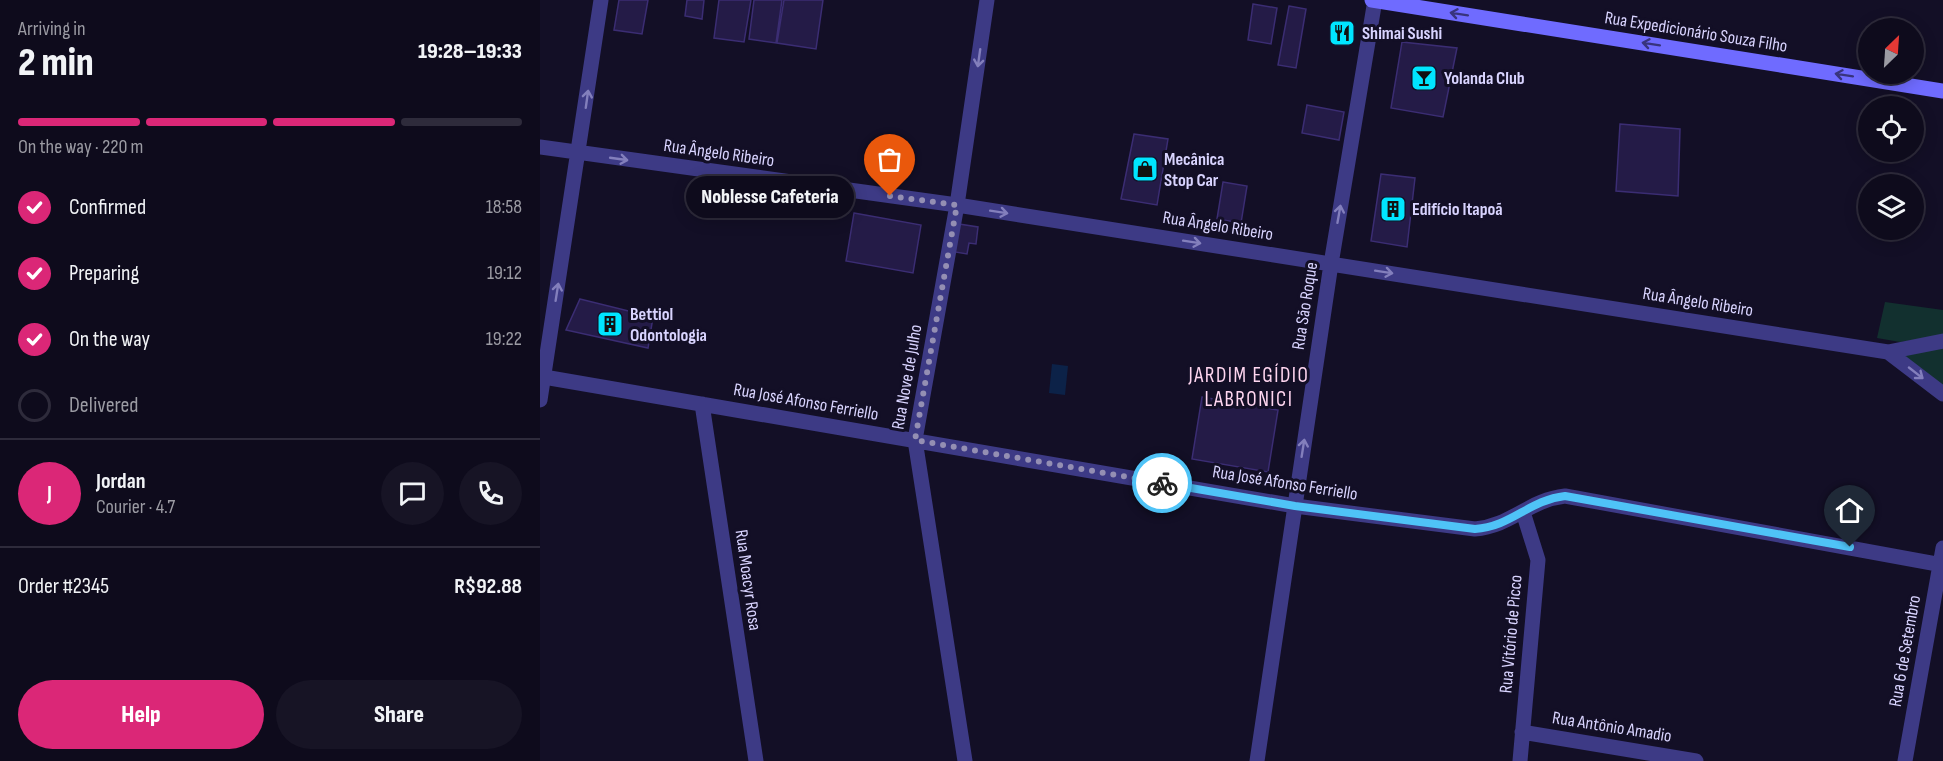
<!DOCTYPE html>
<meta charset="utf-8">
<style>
:root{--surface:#0e0b1c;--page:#171425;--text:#f1f3f6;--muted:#9b9ba3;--line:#2e2b3b;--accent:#db2777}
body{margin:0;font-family:"Sofia Sans Condensed",sans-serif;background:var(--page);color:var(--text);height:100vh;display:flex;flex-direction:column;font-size:22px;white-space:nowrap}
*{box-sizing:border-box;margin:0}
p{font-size:20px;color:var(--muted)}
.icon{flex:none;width:33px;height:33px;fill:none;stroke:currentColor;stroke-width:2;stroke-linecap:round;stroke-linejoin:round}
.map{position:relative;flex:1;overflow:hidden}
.drawer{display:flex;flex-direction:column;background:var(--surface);width:540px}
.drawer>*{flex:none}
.needle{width:39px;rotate:25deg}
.buttons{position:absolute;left:1318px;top:18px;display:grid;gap:12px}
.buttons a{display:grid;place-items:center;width:66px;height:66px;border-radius:50%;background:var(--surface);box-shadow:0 3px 15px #0003,0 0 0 2px var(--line);font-size:30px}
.pin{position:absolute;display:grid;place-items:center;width:51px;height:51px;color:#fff;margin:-62px -26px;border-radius:50% 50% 50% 0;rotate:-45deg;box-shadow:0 0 6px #0007}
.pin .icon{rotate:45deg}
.courier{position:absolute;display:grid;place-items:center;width:60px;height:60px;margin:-30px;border:4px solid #4fc3f7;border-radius:50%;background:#fff;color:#222;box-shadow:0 2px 8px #0007}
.bubble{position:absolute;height:42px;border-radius:21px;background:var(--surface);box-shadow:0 3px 15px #0003,0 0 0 2px var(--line);font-size:20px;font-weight:800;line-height:42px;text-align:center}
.overview em{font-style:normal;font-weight:800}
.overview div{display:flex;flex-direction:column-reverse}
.overview{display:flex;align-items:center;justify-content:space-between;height:102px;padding:0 18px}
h1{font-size:39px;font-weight:800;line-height:45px}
.bar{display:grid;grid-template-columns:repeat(4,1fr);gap:9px 6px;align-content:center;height:72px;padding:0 18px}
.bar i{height:8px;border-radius:4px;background:var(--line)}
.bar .active{background:var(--accent)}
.bar p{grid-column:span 4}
.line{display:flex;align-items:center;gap:15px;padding:0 18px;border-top:2px solid var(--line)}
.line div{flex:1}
.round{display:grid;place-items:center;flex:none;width:63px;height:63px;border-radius:32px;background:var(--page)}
ol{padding:0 18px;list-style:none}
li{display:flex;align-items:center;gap:18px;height:66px}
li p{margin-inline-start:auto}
li .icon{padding:6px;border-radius:50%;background:var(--accent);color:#fff;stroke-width:4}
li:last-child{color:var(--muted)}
li i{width:33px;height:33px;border:3px solid var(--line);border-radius:50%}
.button{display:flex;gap:12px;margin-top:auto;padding:12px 18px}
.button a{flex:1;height:69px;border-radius:36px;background:var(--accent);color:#fff;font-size:24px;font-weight:800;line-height:69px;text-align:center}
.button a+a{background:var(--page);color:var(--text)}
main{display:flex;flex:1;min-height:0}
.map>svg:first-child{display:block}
.green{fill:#12302f}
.water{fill:#0c2248}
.building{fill:#241b47;stroke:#3b2d73;stroke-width:1.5}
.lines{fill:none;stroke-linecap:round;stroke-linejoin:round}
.street{stroke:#3d3a85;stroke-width:15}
.secondary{stroke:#6f6bff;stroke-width:15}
.oneway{stroke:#38347d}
.oneway2{stroke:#837fbc}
.done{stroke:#948fb3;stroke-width:6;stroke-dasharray:0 10.8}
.route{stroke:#4fc3f7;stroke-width:8}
.labels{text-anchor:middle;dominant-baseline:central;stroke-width:6;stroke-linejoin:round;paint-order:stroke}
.street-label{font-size:18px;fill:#d9d4ff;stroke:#130f26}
.poi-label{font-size:18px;font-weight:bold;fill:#d9d4ff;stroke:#130f26;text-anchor:start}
.quarter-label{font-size:21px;letter-spacing:1.5px;fill:#ffd6f0;stroke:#130f26}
</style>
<main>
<section class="drawer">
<div class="overview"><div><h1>2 min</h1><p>Arriving in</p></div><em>19:28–19:33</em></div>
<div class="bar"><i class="active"></i><i class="active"></i><i class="active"></i><i></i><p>On the way · 220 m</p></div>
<ol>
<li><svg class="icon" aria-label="check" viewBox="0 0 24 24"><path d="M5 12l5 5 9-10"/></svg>Confirmed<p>18:58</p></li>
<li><svg class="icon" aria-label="check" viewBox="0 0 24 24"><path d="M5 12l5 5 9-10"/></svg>Preparing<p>19:12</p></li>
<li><svg class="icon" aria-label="check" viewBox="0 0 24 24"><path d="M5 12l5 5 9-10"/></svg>On the way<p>19:22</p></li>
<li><i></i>Delivered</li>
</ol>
<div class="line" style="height:108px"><b class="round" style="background:var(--accent);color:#fff">J</b><div><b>Jordan</b><p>Courier · 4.7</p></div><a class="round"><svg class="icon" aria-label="chat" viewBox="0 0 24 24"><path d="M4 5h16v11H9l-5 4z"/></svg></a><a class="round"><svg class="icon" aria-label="phone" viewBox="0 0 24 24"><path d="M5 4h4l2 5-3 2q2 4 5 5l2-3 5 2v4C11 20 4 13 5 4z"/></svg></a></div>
<div class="line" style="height:78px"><div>Order #2345</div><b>R$92.88</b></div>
<div class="button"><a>Help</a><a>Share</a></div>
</section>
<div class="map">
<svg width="1403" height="761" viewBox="0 0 1403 761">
<rect width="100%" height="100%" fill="#130f26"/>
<path class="green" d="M1345,302L1403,310V336L1360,342L1337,338Z
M1403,345V388L1367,359L1365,355Z"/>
<path class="water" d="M512,364L528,366L525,395L509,393Z"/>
<path class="building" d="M79,0H108L102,34L74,30Z
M147,0H164L162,19L145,16Z
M179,0H211L204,42L174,38Z
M214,0H242L236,43L209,39Z
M244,0H283L276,49L237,43Z
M713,4L737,8L731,44L708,40Z
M749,6L766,9L756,68L738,65Z
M862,42L917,48L903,117L851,108Z
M767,105L804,112L799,140L762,133Z
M1080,124L1140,129L1138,196L1076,191Z
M594,134L628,139L617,205L581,199Z
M841,174L875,178L867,247L831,241Z
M683,182L707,186L701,223L677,219Z
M314,213L381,225L373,273L306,261Z
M419,224L438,227L436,244L429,243L427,254L415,252Z
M40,299L113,317L108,348L26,330Z
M662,397L738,410L728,472L652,459Z"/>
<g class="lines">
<path class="street" d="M0,147L417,205L1348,352L1403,341
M1348,352L1403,394
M4,377L755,506L935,529C971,526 989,500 1025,496L1403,565
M0,400L61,0
M162,404L216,761
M982,732L1156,761
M425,761L375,440L417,205L447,0
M717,761L791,264L835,0
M980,761L998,560L983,512
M1365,761L1403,548"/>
<path class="secondary" d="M832,0L1403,91"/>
</g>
<defs><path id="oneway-shaft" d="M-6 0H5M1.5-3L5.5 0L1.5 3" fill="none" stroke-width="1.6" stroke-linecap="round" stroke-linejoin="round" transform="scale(1.5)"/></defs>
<g class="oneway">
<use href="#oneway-shaft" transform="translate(919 14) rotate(-171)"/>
<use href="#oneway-shaft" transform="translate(1111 44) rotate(-171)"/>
<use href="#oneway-shaft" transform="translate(1304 75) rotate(-171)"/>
</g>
<g class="oneway2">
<use href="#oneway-shaft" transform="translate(439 58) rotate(98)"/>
<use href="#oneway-shaft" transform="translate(47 99) rotate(-82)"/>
<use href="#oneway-shaft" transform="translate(79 159) rotate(8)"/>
<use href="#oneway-shaft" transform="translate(459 212) rotate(9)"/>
<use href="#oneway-shaft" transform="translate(799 214) rotate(-80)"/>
<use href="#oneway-shaft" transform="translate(652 242) rotate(9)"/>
<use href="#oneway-shaft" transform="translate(844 272) rotate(9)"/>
<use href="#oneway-shaft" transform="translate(17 292) rotate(-81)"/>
<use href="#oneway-shaft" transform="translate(1376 373) rotate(38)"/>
<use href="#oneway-shaft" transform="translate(763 448) rotate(-81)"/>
</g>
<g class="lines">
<path class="done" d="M350,196L417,205L375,440L622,483"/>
<path class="route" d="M622,483L755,506L935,529C971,527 989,500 1025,496L1310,547"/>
</g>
<defs>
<g id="restaurant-square" transform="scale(1.35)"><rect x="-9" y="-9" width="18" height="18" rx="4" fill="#00e5ff" stroke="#130f26"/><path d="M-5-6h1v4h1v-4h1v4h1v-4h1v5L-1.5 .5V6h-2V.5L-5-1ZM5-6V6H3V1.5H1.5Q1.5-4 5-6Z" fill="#111"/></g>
<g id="bar-square" transform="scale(1.35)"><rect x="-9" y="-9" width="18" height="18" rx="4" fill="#00e5ff" stroke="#130f26"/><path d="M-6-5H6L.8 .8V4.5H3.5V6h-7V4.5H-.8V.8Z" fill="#111"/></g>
<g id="shop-square" transform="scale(1.35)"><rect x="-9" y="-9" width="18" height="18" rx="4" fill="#00e5ff" stroke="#130f26"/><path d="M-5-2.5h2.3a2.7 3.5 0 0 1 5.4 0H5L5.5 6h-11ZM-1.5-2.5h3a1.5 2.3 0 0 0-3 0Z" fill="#111"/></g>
<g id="building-square" transform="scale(1.35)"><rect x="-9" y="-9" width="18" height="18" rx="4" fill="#00e5ff" stroke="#130f26"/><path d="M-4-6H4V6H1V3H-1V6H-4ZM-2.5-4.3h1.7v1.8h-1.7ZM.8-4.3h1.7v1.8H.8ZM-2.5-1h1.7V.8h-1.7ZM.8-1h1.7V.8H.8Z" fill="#111"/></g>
</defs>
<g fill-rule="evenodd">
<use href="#restaurant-square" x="802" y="33"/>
<use href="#bar-square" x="884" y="78"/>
<use href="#shop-square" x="605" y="169"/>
<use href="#building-square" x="853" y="209"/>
<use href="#building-square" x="70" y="324"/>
</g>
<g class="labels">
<g class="street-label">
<text transform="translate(1156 32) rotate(9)">Rua Expedicionário Souza Filho</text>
<text transform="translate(179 153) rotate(8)">Rua Ângelo Ribeiro</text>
<text transform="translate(678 226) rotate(9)">Rua Ângelo Ribeiro</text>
<text transform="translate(1158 302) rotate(9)">Rua Ângelo Ribeiro</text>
<text transform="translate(765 306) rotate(-81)">Rua São Roque</text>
<text transform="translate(367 377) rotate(-80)">Rua Nove de Julho</text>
<text transform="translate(266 402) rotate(10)">Rua José Afonso Ferriello</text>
<text transform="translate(745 483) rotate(9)">Rua José Afonso Ferriello</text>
<text transform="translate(208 580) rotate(82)">Rua Moacyr Rosa</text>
<text transform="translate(971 634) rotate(-85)">Rua Vitório de Picco</text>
<text transform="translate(1365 651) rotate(-80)">Rua 6 de Setembro</text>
<text transform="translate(1072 727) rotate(9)">Rua Antônio Amadio</text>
</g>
<g class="poi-label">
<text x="822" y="33">Shimai Sushi</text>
<text x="904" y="78">Yolanda Club</text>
<text x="624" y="159">Mecânica<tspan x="624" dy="21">Stop Car</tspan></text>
<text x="872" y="209">Edifício Itapoã</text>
<text x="90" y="314">Bettiol<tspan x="90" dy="21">Odontologia</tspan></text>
</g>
<g class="quarter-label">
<text x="709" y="375">JARDIM EGÍDIO<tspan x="709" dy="24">LABRONICI</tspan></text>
</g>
</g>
</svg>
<div class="buttons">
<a><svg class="needle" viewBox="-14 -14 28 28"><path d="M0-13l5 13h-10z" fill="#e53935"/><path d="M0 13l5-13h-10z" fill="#9b9ba3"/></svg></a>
<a><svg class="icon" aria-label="locate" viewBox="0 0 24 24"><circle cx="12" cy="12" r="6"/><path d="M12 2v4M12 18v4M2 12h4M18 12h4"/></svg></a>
<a><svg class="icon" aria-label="layers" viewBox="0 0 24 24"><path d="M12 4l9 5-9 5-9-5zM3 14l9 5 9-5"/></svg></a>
</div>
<div class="pin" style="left:350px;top:196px;background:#ea580c"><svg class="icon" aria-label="bag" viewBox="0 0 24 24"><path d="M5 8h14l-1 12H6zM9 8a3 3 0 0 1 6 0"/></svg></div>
<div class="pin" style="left:1310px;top:547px;background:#1f2937"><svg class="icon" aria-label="home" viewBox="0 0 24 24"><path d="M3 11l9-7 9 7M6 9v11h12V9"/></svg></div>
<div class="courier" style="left:622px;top:483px"><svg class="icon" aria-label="bike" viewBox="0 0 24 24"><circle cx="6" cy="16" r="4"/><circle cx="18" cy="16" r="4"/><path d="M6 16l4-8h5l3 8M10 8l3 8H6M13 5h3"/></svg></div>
<div class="bubble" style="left:146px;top:176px;width:168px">Noblesse Cafeteria</div>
</div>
</main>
